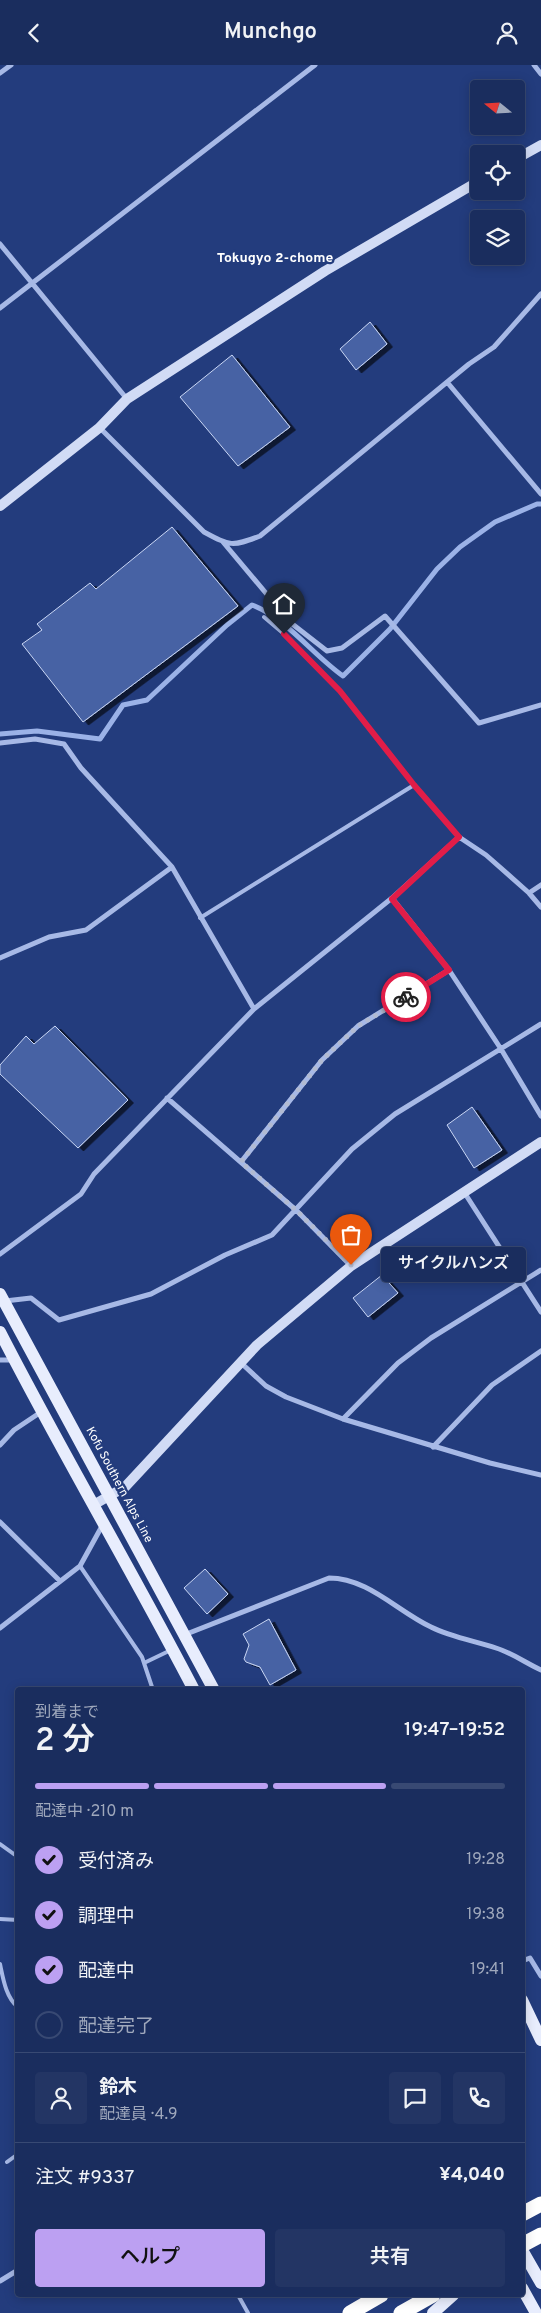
<!DOCTYPE html>
<html lang="ja">
<meta charset="utf-8">
<style>
:root{--surface:#1a2d5e;--page:#233564;--text:#f1f3f6;--muted:#9fa8bc;--line:#384973;--accent:#bca0f2}
body{margin:0;font-family:Overpass,"Noto Sans JP",sans-serif;background:var(--page);color:var(--text);height:100vh;display:flex;flex-direction:column;font-size:19px;white-space:nowrap}
*{box-sizing:border-box;margin:0}
p{font-size:16px;color:var(--muted)}
.icon{flex:none;width:28px;height:28px;fill:none;stroke:currentColor;stroke-width:2;stroke-linecap:round;stroke-linejoin:round}
.map{position:relative;flex:1;overflow:hidden}
.side{position:absolute;left:15px;top:1622px;width:510px;height:610px;display:flex;flex-direction:column;background:var(--surface);border-radius:5px;box-shadow:0 2px 12px #0003,0 0 0 1px var(--line)}
.side>*{flex:none}
.needle{width:32px;rotate:288deg}
.fabs{position:absolute;left:470px;top:15px;display:grid;gap:10px}
.fabs a{display:grid;place-items:center;width:55px;height:55px;border-radius:5px;background:var(--surface);box-shadow:0 2px 12px #0003,0 0 0 1px var(--line);font-size:25px}
.pin{position:absolute;display:grid;place-items:center;width:42px;height:42px;color:#fff;margin:-51px -21px;border-radius:50% 50% 50% 0;rotate:-45deg;box-shadow:0 0 5px #0007}
.pin .icon{rotate:45deg}
.courier{position:absolute;display:grid;place-items:center;width:50px;height:50px;margin:-25px;border:4px solid #e11d48;border-radius:50%;background:#fff;color:#222;box-shadow:0 1px 6px #0007}
.bubble{position:absolute;height:35px;border-radius:5px;background:var(--surface);box-shadow:0 2px 12px #0003,0 0 0 1px var(--line);font-size:16px;font-weight:600;line-height:35px;text-align:center}
.summary em{font-style:normal;font-weight:600}
.summary div{display:flex;flex-direction:column-reverse}
.summary{display:flex;align-items:center;justify-content:space-between;height:85px;padding:0 20px}
h1{font-size:32px;font-weight:600;line-height:38px}
.bar{display:grid;grid-template-columns:repeat(4,1fr);gap:8px 5px;align-content:center;height:60px;padding:0 20px}
.bar i{height:6px;border-radius:4px;background:var(--line)}
.bar .active{background:var(--accent)}
.bar p{grid-column:span 4}
.line{display:flex;align-items:center;gap:12px;padding:0 20px;border-top:1px solid var(--line)}
.line div{flex:1}
.round{display:grid;place-items:center;flex:none;width:52px;height:52px;border-radius:5px;background:var(--page)}
ol{padding:0 20px;list-style:none}
li{display:flex;align-items:center;gap:15px;height:55px}
li p{margin-inline-start:auto}
li .icon{padding:5px;border-radius:50%;background:var(--accent);color:#111;stroke-width:4}
li:last-child{color:var(--muted)}
li i{width:28px;height:28px;border:2px solid var(--line);border-radius:50%}
.action{display:flex;gap:10px;margin-top:auto;padding:10px 20px}
.action a{flex:1;height:58px;border-radius:5px;background:var(--accent);color:#111;font-size:20px;font-weight:600;line-height:58px;text-align:center}
.action a+a{background:var(--page);color:var(--text)}
header{display:flex;justify-content:space-between;align-items:center;height:65px;padding:0 20px;background:var(--surface);font-size:22px;font-weight:600}
.map>svg:first-child{display:block}
.lines{fill:none;stroke-linecap:round;stroke-linejoin:round}
.stream{stroke:#9bb2e7;stroke-width:5}
.building{fill:#4762a4;stroke:#cad7f5;filter:url(#shadow)}
.lane{stroke:#a7b9e6;stroke-width:4}
.street{stroke:#a7b9e6;stroke-width:5}
.secondary{stroke:#d1dbf5;stroke-width:10}
.primary{stroke:#e8edfd;stroke-width:12}
.highway{stroke:#fff;stroke-width:15}
.done{stroke:#b2bbd2;stroke-width:5;stroke-dasharray:0 9}
.route{stroke:#e11d48;stroke-width:6}
.labels{text-anchor:middle;dominant-baseline:central;stroke-width:4.5;stroke-linejoin:round;paint-order:stroke}
.street-label{font-size:12px;fill:#fff;stroke:#233c7d}
.neighbourhood-label{font-size:14px;font-weight:bold;fill:#fff;stroke:#233c7d}
</style>
<header><svg class="icon" aria-label="back" viewBox="0 0 24 24"><path d="M15 5l-7 7 7 7"/></svg>Munchgo<svg class="icon" aria-label="person" viewBox="0 0 24 24"><circle cx="12" cy="8" r="4"/><path d="M4 21q1-7 8-7t8 7"/></svg></header>
<div class="map">
<svg width="541" height="2248" viewBox="0 0 541 2248">
<defs>
<filter id="shadow"><feDropShadow dx="5.5" dy="3" stdDeviation="0" flood-color="#0009"/></filter>
</defs>
<rect width="100%" height="100%" fill="#233c7d"/>
<g class="lines">
<path class="stream" d="M0,669L37,666L100,674L123,640L147,635L227,560L252,540C286,553 313,590 343,611L390,564L437,504L460,482L495,457L537,439H541"/>
</g>
<path class="building" d="M370,257L387,279L356,305L340,284Z
M232,290L290,362L238,401L180,332Z
M172,462L238,541L83,657L22,579L42,565L37,559L90,518L96,524Z
M55,961L128,1035L78,1083L0,1009V1000L26,971L34,979Z
M472,1042L502,1085L474,1103L447,1060Z
M382,1210L398,1228L368,1252L353,1233Z
M205,1504L228,1529L207,1549L184,1523Z
M269,1554L296,1605L270,1620L260,1602L246,1597L244,1594L249,1580L243,1569Z"/>
<g class="lines">
<path class="lane" d="M264,552L284,569L340,626L414,720L459,772
M200,853L414,720
M80,1501L142,1592L153,1625
M144,1598L171,1585
M0,1779L18,1792
M0,1854L18,1855
M0,1899C3,1913 6,1933 18,1942
M7,2097L18,2089
M238,2230L248,2248"/>
<path class="street" d="M534,0L541,9
M0,8L11,0
M0,179L127,334
M0,243L315,0
M447,317L541,429
M100,363L204,467C230,481 232,482 260,471L469,299L494,282L541,229
M223,477L291,558L327,586L342,583L385,551L479,658L541,640
M0,678L35,674L64,679L81,703L172,802L254,944
M529,828L541,842
M392,833L449,905L501,984L541,1051
M0,893L49,872L86,865L172,802
M167,1033L297,1146L351,1201
M241,1097L322,995L358,961L449,905
M464,1127L541,1247
M0,1189L81,1129L94,1109L254,944L392,833L459,772L486,790L529,828L541,820
M5,1236L31,1233L59,1255L151,1229L225,1190L272,1170L352,1084L395,1049L541,959
M0,1295H14
M240,1297L266,1321L286,1332L343,1354L490,1398L541,1410
M343,1354L398,1298L431,1273L541,1205
M0,1380L14,1365L41,1347
M433,1382L492,1320L541,1286
M0,1457L60,1516
M0,1563L80,1501L102,1461
M184,1570L329,1513C368,1513 397,1546 431,1562C451,1572 475,1576 496,1583C512,1588 526,1598 541,1605
M522,1896L530,1893L541,1911
M0,2216L18,2205"/>
<path class="secondary" d="M516,94L541,80
M0,441L99,363L127,334L325,206L479,116
M95,1439L125,1422L257,1280L351,1201L541,1077"/>
<path class="primary" d="M0,1229L214,1625
M0,1267C62,1388 131,1504 194,1625
M522,1935L541,1975
M522,2185L541,2218
M522,2223L536,2248
M433,2248L453,2230"/>
<path class="highway" d="M522,2149L541,2139
M522,2180L541,2170
M350,2248L381,2230
M401,2248L433,2230"/>
</g>
<g class="lines">
<path class="done" d="M351,1200L297,1146L241,1097L322,995L358,961L406,932"/>
<path class="route" d="M284,569L340,626L414,720L459,772L392,834L449,905L406,932"/>
</g>
<g class="labels">
<g class="street-label">
<text transform="translate(119 1420) rotate(62)">Kofu Southern Alps Line</text>
</g>
<g class="neighbourhood-label">
<text x="275" y="193">Tokugyo 2-chome</text>
</g>
</g>
</svg>
<div class="fabs">
<a><svg class="needle" viewBox="-14 -14 28 28"><path d="M0-13l5 13h-10z" fill="#e53935"/><path d="M0 13l5-13h-10z" fill="#9fa8bc"/></svg></a>
<a><svg class="icon" aria-label="locate" viewBox="0 0 24 24"><circle cx="12" cy="12" r="6"/><path d="M12 2v4M12 18v4M2 12h4M18 12h4"/></svg></a>
<a><svg class="icon" aria-label="layers" viewBox="0 0 24 24"><path d="M12 4l9 5-9 5-9-5zM3 14l9 5 9-5"/></svg></a>
</div>
<div class="pin" style="left:351px;top:1200px;background:#ea580c"><svg class="icon" aria-label="bag" viewBox="0 0 24 24"><path d="M5 8h14l-1 12H6zM9 8a3 3 0 0 1 6 0"/></svg></div>
<div class="pin" style="left:284px;top:569px;background:#1f2937"><svg class="icon" aria-label="home" viewBox="0 0 24 24"><path d="M3 11l9-7 9 7M6 9v11h12V9"/></svg></div>
<div class="courier" style="left:406px;top:932px"><svg class="icon" aria-label="bike" viewBox="0 0 24 24"><circle cx="6" cy="16" r="4"/><circle cx="18" cy="16" r="4"/><path d="M6 16l4-8h5l3 8M10 8l3 8H6M13 5h3"/></svg></div>
<div class="bubble" style="left:381px;top:1182px;width:145px">サイクルハンズ</div>
<section class="side">
<div class="summary"><div><h1>2 分</h1><p>到着まで</p></div><em>19:47–19:52</em></div>
<div class="bar"><i class="active"></i><i class="active"></i><i class="active"></i><i></i><p>配達中 · 210 m</p></div>
<ol>
<li><svg class="icon" aria-label="check" viewBox="0 0 24 24"><path d="M5 12l5 5 9-10"/></svg>受付済み<p>19:28</p></li>
<li><svg class="icon" aria-label="check" viewBox="0 0 24 24"><path d="M5 12l5 5 9-10"/></svg>調理中<p>19:38</p></li>
<li><svg class="icon" aria-label="check" viewBox="0 0 24 24"><path d="M5 12l5 5 9-10"/></svg>配達中<p>19:41</p></li>
<li><i></i>配達完了</li>
</ol>
<div class="line" style="height:90px"><a class="round"><svg class="icon" aria-label="person" viewBox="0 0 24 24"><circle cx="12" cy="8" r="4"/><path d="M4 21q1-7 8-7t8 7"/></svg></a><div><b>鈴木</b><p>配達員 · 4.9</p></div><a class="round"><svg class="icon" aria-label="chat" viewBox="0 0 24 24"><path d="M4 5h16v11H9l-5 4z"/></svg></a><a class="round"><svg class="icon" aria-label="phone" viewBox="0 0 24 24"><path d="M5 4h4l2 5-3 2q2 4 5 5l2-3 5 2v4C11 20 4 13 5 4z"/></svg></a></div>
<div class="line" style="height:65px"><div>注文 #9337</div><b>¥4,040</b></div>
<div class="action"><a>ヘルプ</a><a>共有</a></div>
</section>
</div>
